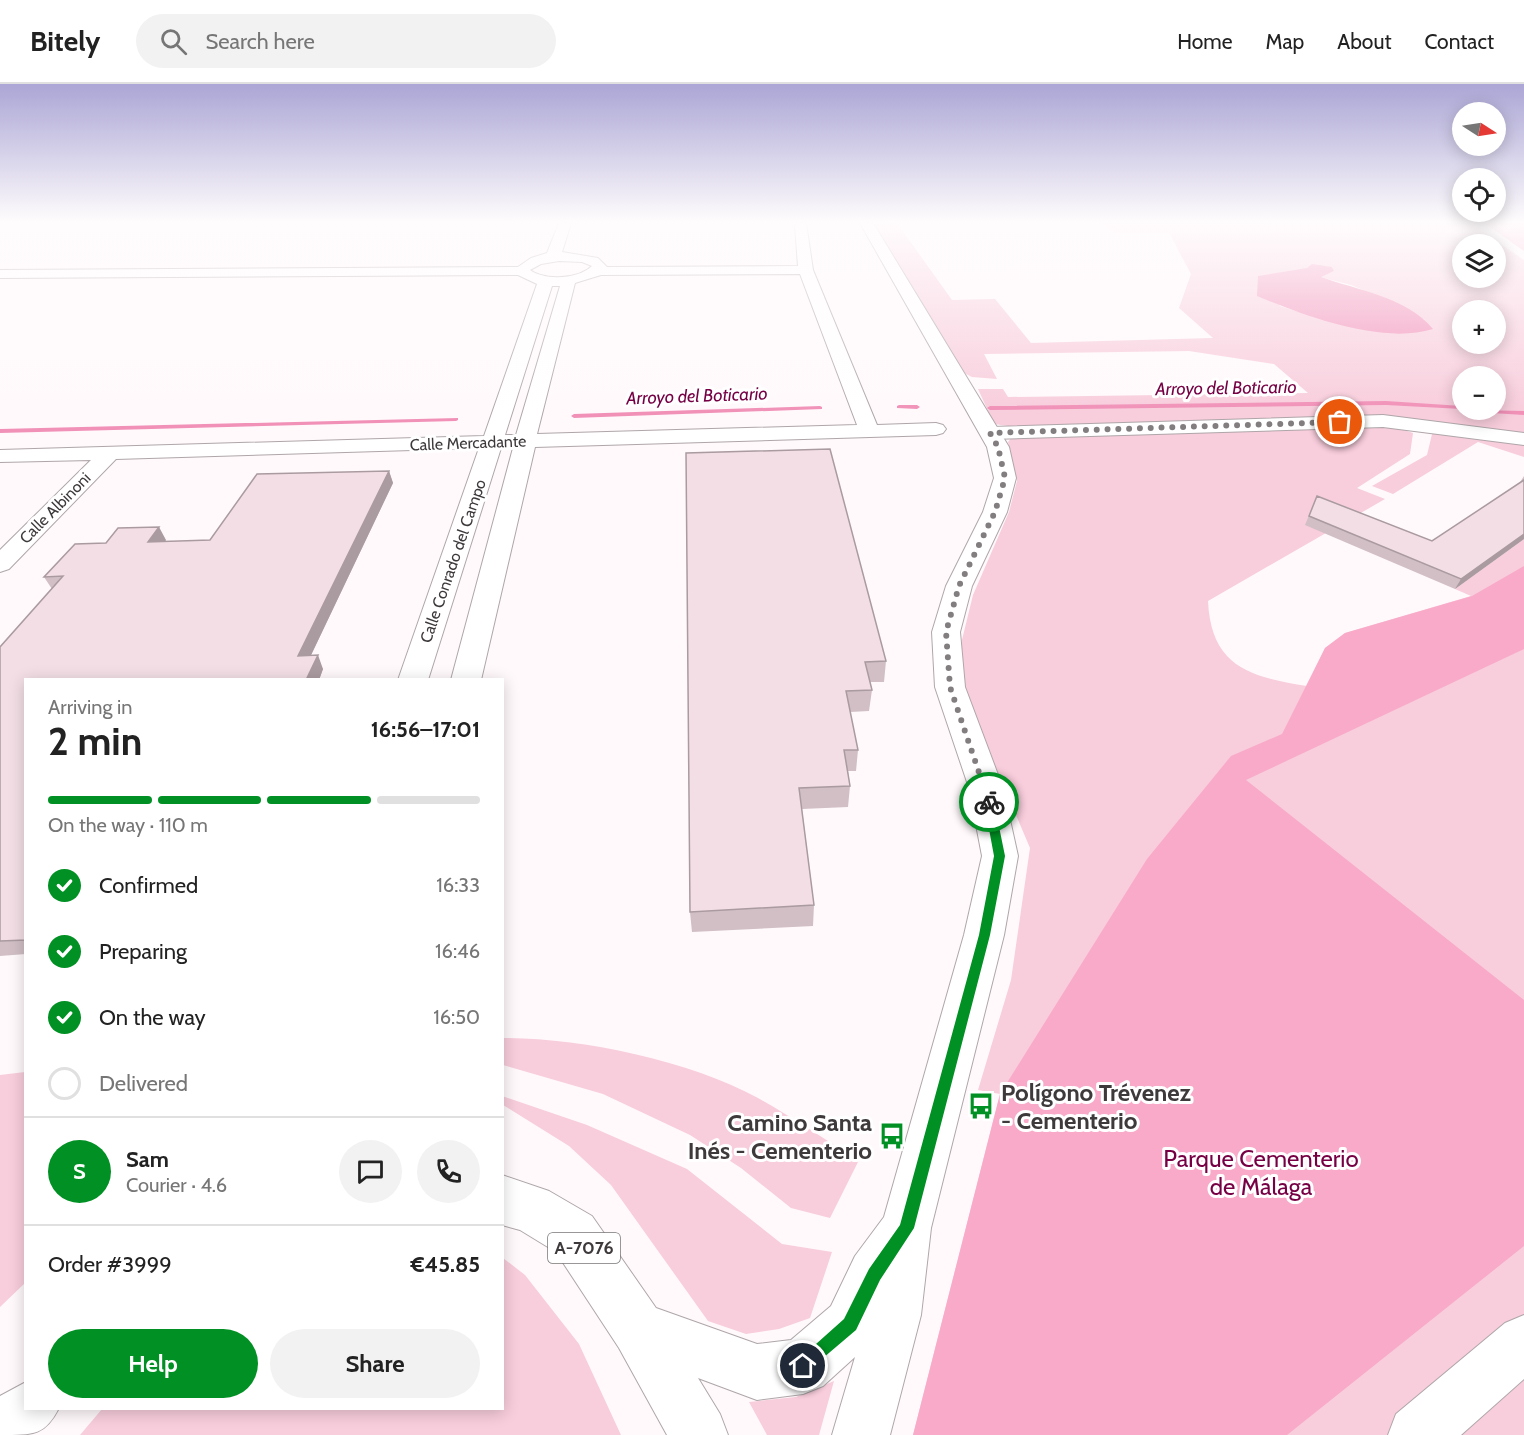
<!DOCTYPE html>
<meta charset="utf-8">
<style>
:root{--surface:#fff;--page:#f2f2f2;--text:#222;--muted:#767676;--line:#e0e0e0;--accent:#019023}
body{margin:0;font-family:Cabin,sans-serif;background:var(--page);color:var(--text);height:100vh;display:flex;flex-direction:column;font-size:22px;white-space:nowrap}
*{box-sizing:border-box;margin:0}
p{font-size:20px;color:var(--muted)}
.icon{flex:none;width:33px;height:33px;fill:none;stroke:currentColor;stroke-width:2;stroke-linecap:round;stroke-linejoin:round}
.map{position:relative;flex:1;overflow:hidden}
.side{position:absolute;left:24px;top:594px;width:480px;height:732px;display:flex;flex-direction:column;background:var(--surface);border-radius:0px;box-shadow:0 3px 15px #0003}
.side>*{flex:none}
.needle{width:39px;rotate:102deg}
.tools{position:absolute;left:1452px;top:18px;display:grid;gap:12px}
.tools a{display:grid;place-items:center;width:54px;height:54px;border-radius:50%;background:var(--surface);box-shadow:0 3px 15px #0003;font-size:30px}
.pin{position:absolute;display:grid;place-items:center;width:51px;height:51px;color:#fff;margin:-26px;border:3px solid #fff;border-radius:50%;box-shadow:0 2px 6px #0007}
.courier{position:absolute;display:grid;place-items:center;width:60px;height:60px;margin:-30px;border:4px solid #019023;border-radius:50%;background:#fff;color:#222;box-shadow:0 2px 8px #0007}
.summary em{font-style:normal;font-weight:700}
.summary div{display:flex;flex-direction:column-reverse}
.summary{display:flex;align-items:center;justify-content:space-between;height:102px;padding:0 24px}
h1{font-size:39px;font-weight:700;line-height:45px}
.bar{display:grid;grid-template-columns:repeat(4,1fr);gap:9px 6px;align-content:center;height:72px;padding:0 24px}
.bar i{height:8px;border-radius:4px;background:var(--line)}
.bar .on{background:var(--accent)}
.bar p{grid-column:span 4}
.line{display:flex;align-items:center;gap:15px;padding:0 24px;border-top:2px solid var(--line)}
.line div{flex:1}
.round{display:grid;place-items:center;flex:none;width:63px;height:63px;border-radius:32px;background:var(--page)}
ol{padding:0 24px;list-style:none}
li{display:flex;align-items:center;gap:18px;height:66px}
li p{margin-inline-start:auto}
li .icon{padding:6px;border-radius:50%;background:var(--accent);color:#fff;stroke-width:4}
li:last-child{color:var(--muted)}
li i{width:33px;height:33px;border:3px solid var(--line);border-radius:50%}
.action{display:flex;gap:12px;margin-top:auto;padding:12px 24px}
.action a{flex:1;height:69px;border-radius:36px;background:var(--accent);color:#fff;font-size:24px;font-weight:700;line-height:69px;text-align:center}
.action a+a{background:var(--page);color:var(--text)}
header{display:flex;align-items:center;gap:36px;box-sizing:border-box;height:84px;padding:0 30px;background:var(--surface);border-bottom:2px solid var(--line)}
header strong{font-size:28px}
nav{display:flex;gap:33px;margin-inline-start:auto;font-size:21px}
.search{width:420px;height:54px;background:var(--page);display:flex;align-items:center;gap:15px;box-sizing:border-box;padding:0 21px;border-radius:33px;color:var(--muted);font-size:22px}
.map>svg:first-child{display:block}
.green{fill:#f8cddc;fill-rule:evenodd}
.forest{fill:#f8aac8}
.water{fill:#f191b8}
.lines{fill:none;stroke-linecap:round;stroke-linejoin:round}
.stream{fill:#f191b8;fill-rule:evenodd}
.minor-casing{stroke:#afa6a9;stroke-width:2}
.major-casing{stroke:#afa6a9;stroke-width:2}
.highway-casing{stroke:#afa6a9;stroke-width:2}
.minor{fill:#fff;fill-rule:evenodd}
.major{fill:#fff;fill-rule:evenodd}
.highway{fill:#fff;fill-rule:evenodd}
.wall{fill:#d1bfc5}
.shaded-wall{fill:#aa9ba0}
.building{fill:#f3dee5;stroke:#aa9ba0;stroke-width:1.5}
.route{fill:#019023}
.done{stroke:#827d7e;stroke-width:6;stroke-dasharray:0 10.8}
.labels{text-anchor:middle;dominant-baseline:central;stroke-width:6;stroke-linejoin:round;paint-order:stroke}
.far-street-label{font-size:16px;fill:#3e3a3b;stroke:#fff}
.far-water-label{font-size:18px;font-style:italic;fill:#760044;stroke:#fff}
.shield{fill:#fff;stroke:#787576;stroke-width:1.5}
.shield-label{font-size:18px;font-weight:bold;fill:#3e3a3b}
.near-poi-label{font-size:24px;font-weight:bold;fill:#3e3a3b;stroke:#fff;text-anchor:start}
.near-park-label{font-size:24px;fill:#770045;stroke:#fff}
</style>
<header>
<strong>Bitely</strong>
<div class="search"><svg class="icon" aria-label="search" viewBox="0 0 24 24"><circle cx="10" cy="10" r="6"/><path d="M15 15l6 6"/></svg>Search here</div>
<nav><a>Home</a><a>Map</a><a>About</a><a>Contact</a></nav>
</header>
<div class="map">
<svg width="1524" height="1351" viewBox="0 0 1524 1351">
<rect width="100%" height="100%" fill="#fff9fb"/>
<path class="green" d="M897,139L952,216L995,215L1031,259L1213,254L1179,224L1191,190L1169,149H1115L1101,139H1470L1524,176V351L1404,336L1015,343L994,340L978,305H1003L1008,313L1308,309L1274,280L1189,267L984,270L997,295L972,293L964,289L873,140ZM1462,160H1496V194H1462ZM1332,183L1334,187L1320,193L1351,201L1406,224L1425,236L1389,249L1331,238L1280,222L1258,192ZM1462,226H1496V260H1462ZM1462,292H1496V326H1462Z
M1392,342L1413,349L1410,370L1357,404L1385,415L1208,517C1211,582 1249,593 1307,602L1325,564L1345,549L1471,512L1455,505L1524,455V1351H913L1000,1010L978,1006L1011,896L1030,764L965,611L960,564L973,511L1009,428L1017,397L1008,358L1013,352Z
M1433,346L1524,358V373L1478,358L1393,410L1372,402L1427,371Z
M503,954C581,954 688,976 758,1014C792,1033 825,1056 859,1076L830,1134L791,1124L741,1084L690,1051L603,1010L503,981Z
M25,988V1199L0,1223V991Z
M502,1012L587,1041L687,1085L782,1160L832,1168L810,1234L779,1245L746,1250L708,1237L611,1101L569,1062L503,1021Z
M503,1174L525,1191L579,1260L621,1351H80L102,1325L502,1324Z
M834,1297L819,1351H767L749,1318L796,1313Z"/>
<path class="forest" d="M1484,139H1524V167Z
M1524,482V565L1246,696L1524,916V1162L1287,1351H913L1000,1010L1147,775L1231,672L1282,650L1325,564L1345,549L1472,512Z"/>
<path class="water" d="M1312,180L1332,183L1334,187L1321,193C1357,206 1407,213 1433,245C1382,261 1305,232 1257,212L1258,192L1307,184Z"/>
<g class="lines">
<path class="stream" d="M1386,317L1462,322V325L1386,321L990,326L987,324L990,322Z
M899,321H917L920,323L917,325L897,324V322Z
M820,322L822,323V325L574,334L571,332L574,330Z
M1474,326L1524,327V331L1476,328Z
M458,334V336L456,337L0,349V345Z"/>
<g class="minor-casing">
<path id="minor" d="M559,139H571L562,168L598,174L607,183L798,182L795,142L797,139H806L813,186L877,341L936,339L943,341L946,345L943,349L936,351L535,363L481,596H451L513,364H501L428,596H398L479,364L116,375L9,485L0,488V466L91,376L0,378V366L484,352L537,200L518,191L0,194V186L518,183L531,174L547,169ZM559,177L582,178L592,182C579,195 545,197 530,186L541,180ZM800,190L857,341L537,350L575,199L601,191ZM552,202H560L516,351H505Z
M1383,331L1524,349V361L1383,343L990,355L983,353L980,349L983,345L990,343Z
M1524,1231V1295L1461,1351H1388L1396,1330L1505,1239Z"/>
</g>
<g class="major-casing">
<path id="major" d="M860,139H873L1009,363L1016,394L1007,428L972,502L960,548L965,603L1003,704L1018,772L1004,851L931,1144L921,1231L890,1351H832L855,1273L823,1302L803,1310L757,1316L698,1294L720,1330L728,1351H667L619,1264L556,1168L520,1146L502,1141V1091L549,1107L592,1132L656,1224L757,1260L791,1256L831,1222L855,1172L884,1133L964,851L982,772L969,704L935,603L932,548L946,502L983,428L994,394L987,363Z"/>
</g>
<g class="highway-casing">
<path id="highway" d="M26,1298V1324H59C45,1351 35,1351 0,1351V1312Z"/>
</g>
<use href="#minor" class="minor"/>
<use href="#major" class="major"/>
<use href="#highway" class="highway"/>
</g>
<path class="wall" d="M686,369L886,577L884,598H870L872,606L869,627L850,628L858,666L856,687H848L850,702L848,723L802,725L814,821L813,842L692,848L690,828Z
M389,387L393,399L311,571L323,585L319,596H26V870L0,872V563L52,505L44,493L106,459L166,456L165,458L210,456Z
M1524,392V455L1455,505L1305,441L1317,412L1432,457L1519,400Z"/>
<path class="shaded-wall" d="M389,387L393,399L304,586L298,572Z
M159,443L166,456L154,471L148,458Z
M1524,450V455L1455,505L1461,495Z
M318,571L323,585L319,596H306Z"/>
<path class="building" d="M830,365L886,577L865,578L872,606L846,607L858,666H844L850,702L799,704L814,821L690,828L686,369Z
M389,387L298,572L318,571L306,596H26V856L0,857V563L63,492L44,493L75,460L106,459L118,444L159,443L148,458L210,456L257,390Z
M1524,396V450L1461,495L1309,432L1317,412L1432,457Z"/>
<linearGradient id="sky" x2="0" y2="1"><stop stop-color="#aba6d5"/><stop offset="0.42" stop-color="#fffcfd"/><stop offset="1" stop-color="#fffcfd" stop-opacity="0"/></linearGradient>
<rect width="1524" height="328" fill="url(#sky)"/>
<path class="route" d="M989,714L994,718L1005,772L990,851L914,1144L880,1196L856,1246L803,1291L797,1288L795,1282L797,1277L844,1235L869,1185L900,1141L979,851L994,772L984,718Z"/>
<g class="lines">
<path class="done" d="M989,718L950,603L946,548L959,502L995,428L1005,394L998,363L990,349L1340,338"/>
</g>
<defs>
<g id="bus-bare" transform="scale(2.07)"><path d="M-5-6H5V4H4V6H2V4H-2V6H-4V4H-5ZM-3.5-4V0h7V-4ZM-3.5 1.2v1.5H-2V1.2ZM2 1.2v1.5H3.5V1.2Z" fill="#019023" stroke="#fff" stroke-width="2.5" paint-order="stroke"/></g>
</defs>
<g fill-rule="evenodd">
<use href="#bus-bare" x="981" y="1022"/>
<use href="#bus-bare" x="892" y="1052"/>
</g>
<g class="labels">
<g class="far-street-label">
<text transform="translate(468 359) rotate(-2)">Calle Mercadante</text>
<text transform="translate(55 424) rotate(-45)">Calle Albinoni</text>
<text transform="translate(453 477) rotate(-71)">Calle Conrado del Campo</text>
</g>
<g class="far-water-label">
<text transform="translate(1226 304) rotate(-1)">Arroyo del Boticario</text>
<text transform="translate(697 312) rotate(-2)">Arroyo del Boticario</text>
</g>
<rect class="shield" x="548" y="1149" width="72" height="30" rx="4.5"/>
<g class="shield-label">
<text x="584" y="1164">A-7076</text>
</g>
<g class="near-poi-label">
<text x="1001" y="1008">Polígono Trévenez<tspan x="1001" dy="28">- Cementerio</tspan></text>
<text x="872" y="1038" text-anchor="end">Camino Santa<tspan x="872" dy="28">Inés - Cementerio</tspan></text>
</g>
<g class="near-park-label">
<text x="1261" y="1074">Parque Cementerio<tspan x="1261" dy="28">de Málaga</tspan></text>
</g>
</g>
</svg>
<div class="tools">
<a><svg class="needle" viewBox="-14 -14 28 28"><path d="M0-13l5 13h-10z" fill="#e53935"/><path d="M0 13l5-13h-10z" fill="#767676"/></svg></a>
<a><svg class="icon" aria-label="locate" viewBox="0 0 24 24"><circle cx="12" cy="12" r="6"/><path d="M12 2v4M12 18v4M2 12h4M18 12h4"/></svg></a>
<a><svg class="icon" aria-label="layers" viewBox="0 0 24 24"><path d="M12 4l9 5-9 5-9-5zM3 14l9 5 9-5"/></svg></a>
<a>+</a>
<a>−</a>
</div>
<div class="pin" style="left:1340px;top:338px;background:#ea580c"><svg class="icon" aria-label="bag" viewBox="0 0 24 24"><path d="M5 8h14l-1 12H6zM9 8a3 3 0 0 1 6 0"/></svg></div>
<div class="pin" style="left:803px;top:1282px;background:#1f2937"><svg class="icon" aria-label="home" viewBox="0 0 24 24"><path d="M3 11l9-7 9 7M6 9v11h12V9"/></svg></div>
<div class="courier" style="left:989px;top:718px"><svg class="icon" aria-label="bike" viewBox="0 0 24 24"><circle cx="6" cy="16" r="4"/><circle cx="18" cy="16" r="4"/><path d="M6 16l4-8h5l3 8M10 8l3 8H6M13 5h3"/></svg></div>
<section class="side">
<div class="summary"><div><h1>2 min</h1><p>Arriving in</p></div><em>16:56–17:01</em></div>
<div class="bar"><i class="on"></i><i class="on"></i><i class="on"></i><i></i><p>On the way · 110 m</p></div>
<ol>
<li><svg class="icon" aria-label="check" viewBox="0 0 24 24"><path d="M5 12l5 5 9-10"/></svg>Confirmed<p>16:33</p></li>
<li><svg class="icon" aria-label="check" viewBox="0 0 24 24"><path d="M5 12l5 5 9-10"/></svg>Preparing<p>16:46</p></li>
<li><svg class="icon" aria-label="check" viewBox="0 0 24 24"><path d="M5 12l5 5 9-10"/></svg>On the way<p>16:50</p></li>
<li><i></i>Delivered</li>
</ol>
<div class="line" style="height:108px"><b class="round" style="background:var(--accent);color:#fff">S</b><div><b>Sam</b><p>Courier · 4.6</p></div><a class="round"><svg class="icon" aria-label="chat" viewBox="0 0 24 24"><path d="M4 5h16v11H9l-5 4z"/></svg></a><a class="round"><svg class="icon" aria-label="phone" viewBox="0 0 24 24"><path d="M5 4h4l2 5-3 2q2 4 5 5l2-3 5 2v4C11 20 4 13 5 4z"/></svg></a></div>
<div class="line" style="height:78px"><div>Order #3999</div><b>€45.85</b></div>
<div class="action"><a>Help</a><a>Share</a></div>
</section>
</div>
